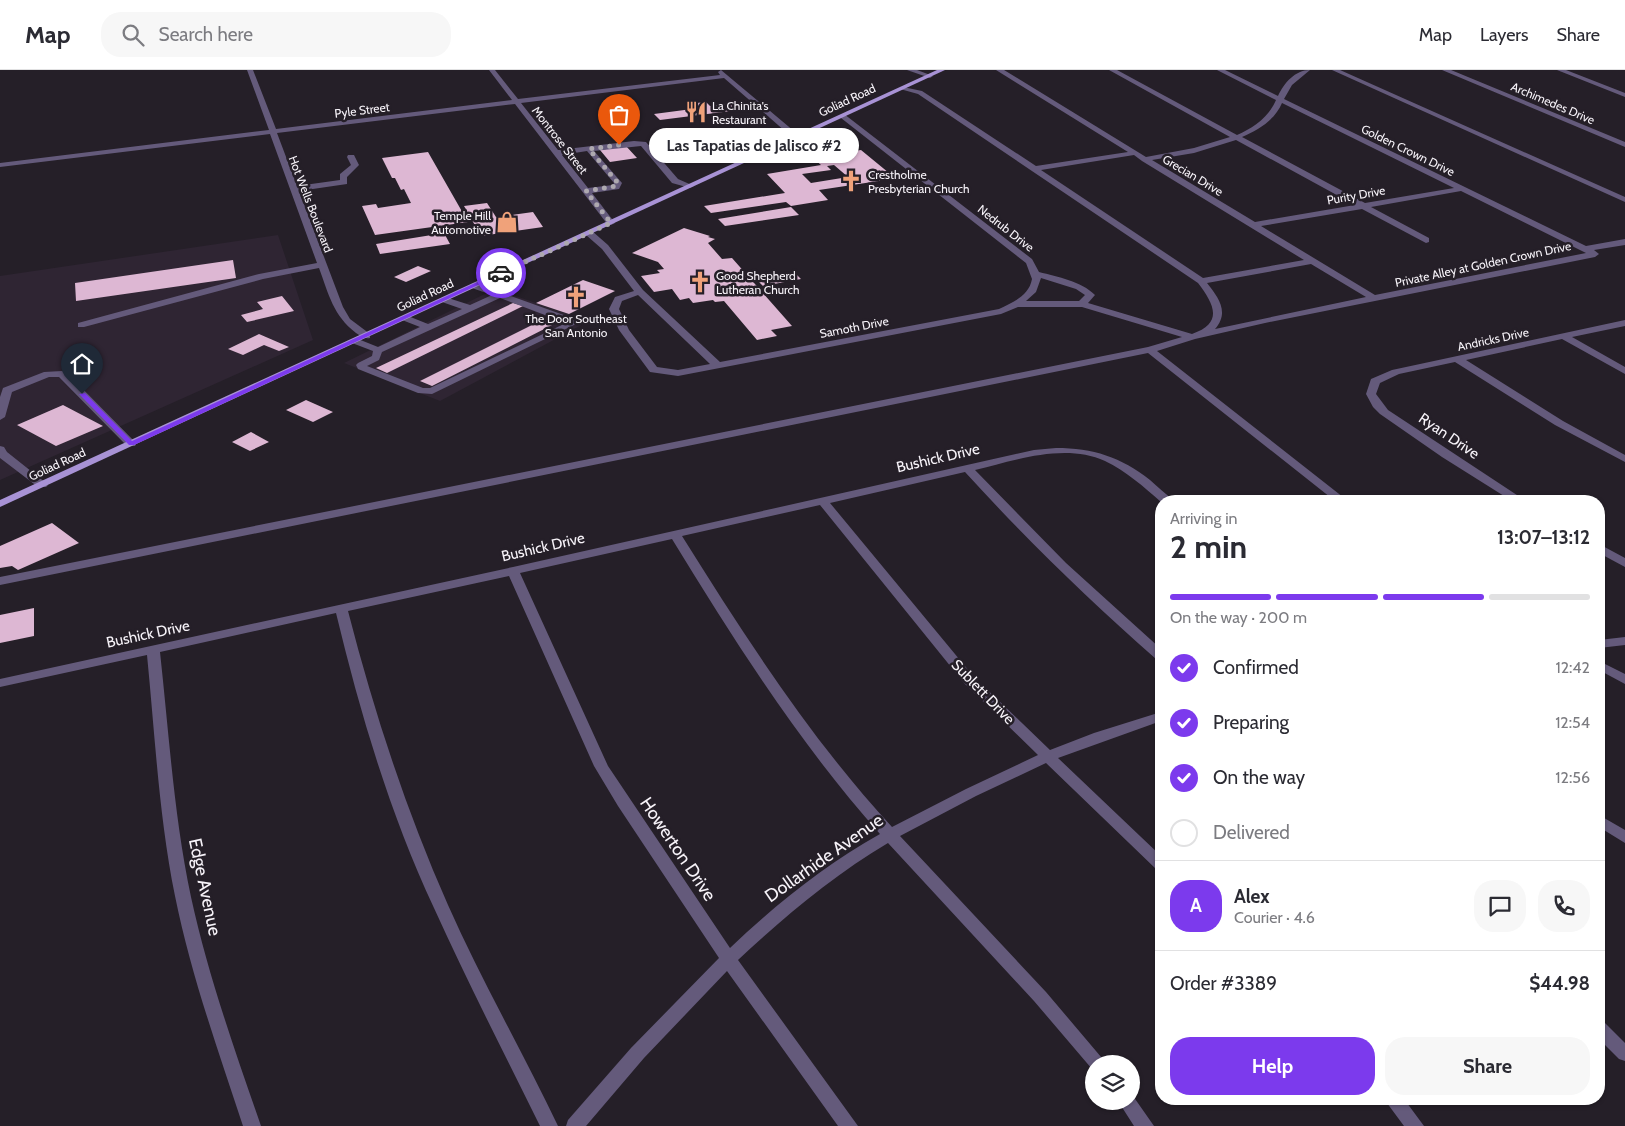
<!DOCTYPE html>
<meta charset="utf-8">
<style>
:root{--surface:#fff;--page:#f7f7f7;--text:#2b2b33;--muted:#7c7c81;--line:#e1e1e2;--accent:#7c3aed}
body{margin:0;font-family:Cabin,sans-serif;background:var(--page);color:var(--text);height:100vh;display:flex;flex-direction:column;font-size:19px;white-space:nowrap}
*{box-sizing:border-box;margin:0}
p{font-size:16px;color:var(--muted)}
.icon{flex:none;width:28px;height:28px;fill:none;stroke:currentColor;stroke-width:2;stroke-linecap:round;stroke-linejoin:round}
.map{position:relative;flex:1;overflow:hidden}
.side{position:absolute;left:1155px;top:425px;width:450px;height:610px;display:flex;flex-direction:column;background:var(--surface);border-radius:20px;box-shadow:0 1px 4px #0004}
.side>*{flex:none}
.fabs{position:absolute;left:1085px;top:985px;display:grid;gap:10px}
.fabs a{display:grid;place-items:center;width:55px;height:55px;border-radius:50%;background:var(--surface);box-shadow:0 1px 4px #0004;font-size:25px}
.pin{position:absolute;display:grid;place-items:center;width:42px;height:42px;color:#fff;margin:-51px -21px;border-radius:50% 50% 50% 0;rotate:-45deg;box-shadow:0 0 5px #0007}
.pin .icon{rotate:45deg}
.courier{position:absolute;display:grid;place-items:center;width:50px;height:50px;margin:-25px;border:4px solid #7c3aed;border-radius:50%;background:#fff;color:#222;box-shadow:0 1px 6px #0007}
.bubble{position:absolute;height:35px;border-radius:18px;background:var(--surface);box-shadow:0 1px 4px #0004;font-size:16px;font-weight:700;line-height:35px;text-align:center}
.summary em{font-style:normal;font-weight:700}
.summary div{display:flex;flex-direction:column-reverse}
.summary{display:flex;align-items:center;justify-content:space-between;height:85px;padding:0 15px}
h1{font-size:32px;font-weight:700;line-height:38px}
.bar{display:grid;grid-template-columns:repeat(4,1fr);gap:8px 5px;align-content:center;height:60px;padding:0 15px}
.bar i{height:6px;border-radius:4px;background:var(--line)}
.bar .selected{background:var(--accent)}
.bar p{grid-column:span 4}
.line{display:flex;align-items:center;gap:12px;padding:0 15px;border-top:1px solid var(--line)}
.line div{flex:1}
.round{display:grid;place-items:center;flex:none;width:52px;height:52px;border-radius:20px;background:var(--page)}
ol{padding:0 15px;list-style:none}
li{display:flex;align-items:center;gap:15px;height:55px}
li p{margin-inline-start:auto}
li .icon{padding:5px;border-radius:50%;background:var(--accent);color:#fff;stroke-width:4}
li:last-child{color:var(--muted)}
li i{width:28px;height:28px;border:2px solid var(--line);border-radius:50%}
.primary-button{display:flex;gap:10px;margin-top:auto;padding:10px 15px}
.primary-button a{flex:1;height:58px;border-radius:20px;background:var(--accent);color:#fff;font-size:20px;font-weight:700;line-height:58px;text-align:center}
.primary-button a+a{background:var(--page);color:var(--text)}
header{display:flex;align-items:center;gap:30px;box-sizing:border-box;height:70px;padding:0 25px;background:var(--surface);border-bottom:1px solid var(--line)}
header strong{font-size:24px}
nav{display:flex;gap:28px;margin-inline-start:auto;font-size:18px}
.search{width:350px;height:45px;background:var(--page);display:flex;align-items:center;gap:12px;box-sizing:border-box;padding:0 18px;border-radius:20px;color:var(--muted);font-size:19px}
.map>svg:first-child{display:block}
.built{fill:#2f2533}
.building{fill:#ddb7d3;fill-rule:evenodd}
.lines{fill:none;stroke-linecap:round;stroke-linejoin:round}
.minor{fill:#645a7b;fill-rule:evenodd}
.major{fill:#a892d5;fill-rule:evenodd}
.route{fill:#7c3aed}
.done{stroke:#aea9b0;stroke-width:5;stroke-dasharray:0 9}
.labels{text-anchor:middle;dominant-baseline:central;stroke-width:5;stroke-linejoin:round;paint-order:stroke}
.far-street-label{font-size:12px;fill:#f7f3f9;stroke:#251f28}
.far-poi-label{font-size:12px;fill:#f7f3f9;stroke:#251f28;text-anchor:start}
.street-label{font-size:15px;fill:#f7f3f9;stroke:#251f28}
.near-street-label{font-size:18px;fill:#f7f3f9;stroke:#251f28}
</style>
<header>
<strong>Map</strong>
<div class="search"><svg class="icon" aria-label="search" viewBox="0 0 24 24"><circle cx="10" cy="10" r="6"/><path d="M15 15l6 6"/></svg>Search here</div>
<nav><a>Map</a><a>Layers</a><a>Share</a></nav>
</header>
<div class="map">
<svg width="1625" height="1056" viewBox="0 0 1625 1056">
<rect width="100%" height="100%" fill="#251f28"/>
<path class="built" d="M278,165L313,270L0,410V206Z
M495,219L589,251L440,331L344,293Z"/>
<path class="building" d="M706,32L710,36L731,33L739,40L660,50L654,44L692,39L687,34Z
M721,60L746,67L706,85L680,78Z
M626,76L637,88L610,92L600,80Z
M861,80L889,103H885L892,109L819,120L828,130L791,136L786,132L711,143L704,136L785,123L767,104L821,95L812,87ZM834,95L848,107L811,113L802,104L831,100L827,96Z
M428,82L468,152L375,165L362,136L376,134L378,138L411,133L404,119L401,120L395,108H392L382,88Z
M487,133L496,147L533,142L543,157L481,166L464,136Z
M791,137L799,145L725,156L718,149Z
M684,158L710,166L708,167L715,169L708,173L722,189L732,188L792,256L771,260L777,266L757,270L724,231L715,232L713,230L693,233L689,228L680,230L672,219L654,222L641,206L660,203L657,200L664,199L658,192L632,183Z
M444,163L450,174L380,184L376,174Z
M233,190L236,208L76,231L75,213Z
M418,196L431,201L406,212L394,207Z
M794,202L801,209L763,216L756,209Z
M583,210L615,221L569,244L536,233Z
M282,226L294,241L247,252L241,245L263,239L257,232Z
M513,233L523,236L387,303L376,298Z
M546,248L558,252L432,316L420,311Z
M259,264L289,277L279,281L264,275L243,285L228,279Z
M306,330L333,342L313,352L286,340Z
M63,335L103,356L56,376L17,355Z
M251,362L269,372L250,381L232,372Z
M52,453L79,473L18,500L12,496L0,498V476Z
M34,538V566L0,573V545Z"/>
<g class="lines">
<path class="minor" d="M247,0H253L276,59L512,30L489,0H495L518,29L720,5L718,2L721,0L801,67L794,69L724,8L521,33L558,80L634,71L646,72L678,109L694,116L690,118L672,113L641,76L594,81L622,113L619,119L592,123L615,153L611,155H608L515,34L277,63L297,116L340,110V104L351,95L347,87L348,85H354L359,95L347,107V114L299,121L343,237L350,249L370,264V268C364,269 361,266 356,263C333,245 329,225 319,198L263,209L84,257H78V253L259,204L317,193L270,64L0,97V93L269,60ZM587,81L614,113L613,115L588,118L562,85Z
M907,0H917L933,6L930,8Z
M996,0H1004L1146,87L1194,78L1230,67L1109,0H1117L1237,65C1253,58 1269,47 1276,30L1217,0H1225L1278,26C1284,13 1295,0 1310,0L1292,15L1284,29L1586,176L1625,169V175L1594,180L1599,184L1595,187L1265,253L1195,269L1157,281L1348,431H1335L1148,283L0,515V507L1148,277L1182,267L1082,237H1018L1001,244L678,306L650,302L619,260L609,239L615,227L634,221L602,179L586,165V161H592L608,175L643,220L720,292L999,239C1013,232 1029,226 1032,209L1026,193L841,48V44H844L1032,189L1039,202C1058,207 1081,211 1095,225L1088,233L1192,264C1224,253 1214,234 1198,213L918,24L900,19L903,17L922,21L1036,96L1128,82ZM1282,33L1454,118L1365,133L1242,67C1258,60 1275,50 1282,33ZM1236,70L1355,135L1255,152L1152,90L1194,83ZM1134,85L1142,91L1304,190L1203,208L1041,100ZM1461,121L1586,183L1375,225L1261,156L1362,139L1426,173L1429,172V168L1371,137ZM1311,194L1366,227L1215,259C1230,242 1218,227 1207,213ZM1041,208L1076,219L1085,225L1079,231H1026L1036,222ZM638,225L710,294L678,300L657,297L629,260L619,239L622,231Z
M1332,0H1340L1625,127V132Z
M1442,0H1451L1625,72V77Z
M1557,0H1566L1625,23V27Z
M475,213L572,248L576,254L432,324L418,323L358,299L356,295L358,293L372,286L373,281L352,273V269H358L378,277L420,257L402,250V246H408L428,254L462,239L442,232V228L445,227L470,235L492,225L472,218V214ZM500,228L566,253L430,318H423L367,296L379,290L382,282Z
M1625,250V256L1572,267L1625,297V304L1562,269L1466,290L1563,351L1625,385V392L1555,355L1455,292L1399,304L1380,313L1376,324L1388,340L1526,431H1512L1442,387L1380,344L1373,337L1366,324L1371,309L1392,300Z
M62,301L66,302L135,372L136,374L135,376H127L59,307H49L12,322L5,347L0,350V327L3,318L44,302Z
M0,376L4,377L7,382L46,413L48,415L46,417H38L0,388Z
M1056,378C1093,378 1121,387 1150,410C1157,417 1166,423 1173,431L1161,432C1144,417 1126,401 1105,391C1065,373 1016,390 975,400L1066,493L1161,579V590L1156,589C1089,530 1025,468 965,402L830,433L974,607L1050,680L1094,663L1161,642V651L1058,688L1161,786V801L1156,799L1046,693L976,726L900,766L1046,922L1107,994H1094V1000L1092,999L1034,931L888,773C834,805 784,847 738,890L858,1056H838L727,901L644,988L586,1056H566L568,1050L631,978L719,888L618,736L594,696L509,506L348,541C374,642 406,740 448,835C481,910 523,982 558,1056H540C504,983 467,911 434,838C390,744 360,643 336,543L160,582C169,664 174,747 191,827C208,905 235,981 261,1056H243C218,980 191,905 175,826C159,747 155,666 147,585L0,617V609L513,497L1034,380ZM820,435L964,613L1038,685L966,719L892,757C810,668 746,568 682,466ZM672,469C735,572 799,673 880,764C826,794 775,835 730,878L608,696L520,503Z
M1599,474L1625,488V497L1599,483Z
M1625,567V575L1599,578V570Z
M1599,591L1625,604V614L1599,600Z
M1599,745L1625,760V773L1599,757Z
M1599,951L1605,953L1625,973V991L1619,989L1599,969Z
M1131,1025L1133,1026L1154,1056H1134L1118,1031H1131Z
M1384,1029H1404L1424,1056H1404Z"/>
<path class="major" d="M937,0H945L0,437V430Z"/>
</g>
<path class="route" d="M499,202L504,203L134,375H129L79,324L85,323L132,371Z"/>
<g class="lines">
<path class="done" d="M501,203L611,153L586,121L616,116L618,113L589,79L619,75"/>
</g>
<defs>
<g id="restaurant-bare" transform="scale(1.725)"><path d="M-5-6h1v4h1v-4h1v4h1v-4h1v5L-1.5 .5V6h-2V.5L-5-1ZM5-6V6H3V1.5H1.5Q1.5-4 5-6Z" fill="#f0a27a" stroke="#251f28" stroke-width="2.5" paint-order="stroke"/></g>
<g id="church-bare" transform="scale(1.725)"><path d="M-1.2-6h2.4v3.5h3.3v2.4h-3.3V6h-2.4V-.1h-3.3v-2.4h3.3Z" fill="#f0a27a" stroke="#251f28" stroke-width="2.5" paint-order="stroke"/></g>
<g id="shop-bare" transform="scale(1.725)"><path d="M-5-2.5h2.3a2.7 3.5 0 0 1 5.4 0H5L5.5 6h-11ZM-1.5-2.5h3a1.5 2.3 0 0 0-3 0Z" fill="#f0a27a" stroke="#251f28" stroke-width="2.5" paint-order="stroke"/></g>
</defs>
<g fill-rule="evenodd">
<use href="#restaurant-bare" x="696" y="42"/>
<use href="#church-bare" x="851" y="111"/>
<use href="#shop-bare" x="507" y="152"/>
<use href="#church-bare" x="700" y="212"/>
<use href="#church-bare" x="576" y="227"/>
</g>
<g class="labels">
<g class="far-street-label">
<text transform="translate(847 30) rotate(-25)">Goliad Road</text>
<text transform="translate(1553 33) rotate(23)">Archimedes Drive</text>
<text transform="translate(362 40) rotate(-7)">Pyle Street</text>
<text transform="translate(560 70) rotate(52)">Montrose Street</text>
<text transform="translate(1408 80) rotate(26)">Golden Crown Drive</text>
<text transform="translate(1193 105) rotate(31)">Grecian Drive</text>
<text transform="translate(1356 125) rotate(-10)">Purity Drive</text>
<text transform="translate(311 134) rotate(69)">Hot Wells Boulevard</text>
<text transform="translate(1006 158) rotate(38)">Nedrub Drive</text>
<text transform="translate(1483 194) rotate(-12)">Private Alley at Golden Crown Drive</text>
<text transform="translate(425 225) rotate(-25)">Goliad Road</text>
<text transform="translate(854 257) rotate(-11)">Samoth Drive</text>
<text transform="translate(1493 269) rotate(-12)">Andricks Drive</text>
<text transform="translate(57 394) rotate(-25)">Goliad Road</text>
</g>
<g class="far-poi-label">
<text x="712" y="35">La Chinita's<tspan x="712" dy="14">Restaurant</tspan></text>
<text x="868" y="104">Crestholme<tspan x="868" dy="14">Presbyterian Church</tspan></text>
<text x="491" y="145" text-anchor="end">Temple Hill<tspan x="491" dy="14">Automotive</tspan></text>
<text x="716" y="205">Good Shepherd<tspan x="716" dy="14">Lutheran Church</tspan></text>
<text x="576" y="248" text-anchor="middle">The Door Southeast<tspan x="576" dy="14">San Antonio</tspan></text>
</g>
<g class="street-label">
<text transform="translate(1449 366) rotate(34)">Ryan Drive</text>
<text transform="translate(938 388) rotate(-13)">Bushick Drive</text>
<text transform="translate(543 477) rotate(-13)">Bushick Drive</text>
<text transform="translate(148 564) rotate(-12)">Bushick Drive</text>
<text transform="translate(983 622) rotate(46)">Sublett Drive</text>
</g>
<g class="near-street-label">
<text transform="translate(678 779) rotate(56)">Howerton Drive</text>
<text transform="translate(824 788) rotate(-35)">Dollarhide Avenue</text>
<text transform="translate(205 817) rotate(78)">Edge Avenue</text>
</g>
</g>
</svg>
<div class="fabs">
<a><svg class="icon" aria-label="layers" viewBox="0 0 24 24"><path d="M12 4l9 5-9 5-9-5zM3 14l9 5 9-5"/></svg></a>
</div>
<div class="pin" style="left:619px;top:75px;background:#ea580c"><svg class="icon" aria-label="bag" viewBox="0 0 24 24"><path d="M5 8h14l-1 12H6zM9 8a3 3 0 0 1 6 0"/></svg></div>
<div class="pin" style="left:82px;top:324px;background:#1f2937"><svg class="icon" aria-label="home" viewBox="0 0 24 24"><path d="M3 11l9-7 9 7M6 9v11h12V9"/></svg></div>
<div class="courier" style="left:501px;top:203px"><svg class="icon" aria-label="car" viewBox="0 0 24 24"><path d="M5 17H2v-5l4-1 3-4h7l3 4 3 1v5h-3M9 17h6M6 11h13"/><circle cx="7" cy="17" r="2"/><circle cx="17" cy="17" r="2"/></svg></div>
<div class="bubble" style="left:649px;top:58px;width:210px">Las Tapatias de Jalisco #2</div>
<section class="side">
<div class="summary"><div><h1>2 min</h1><p>Arriving in</p></div><em>13:07–13:12</em></div>
<div class="bar"><i class="selected"></i><i class="selected"></i><i class="selected"></i><i></i><p>On the way · 200 m</p></div>
<ol>
<li><svg class="icon" aria-label="check" viewBox="0 0 24 24"><path d="M5 12l5 5 9-10"/></svg>Confirmed<p>12:42</p></li>
<li><svg class="icon" aria-label="check" viewBox="0 0 24 24"><path d="M5 12l5 5 9-10"/></svg>Preparing<p>12:54</p></li>
<li><svg class="icon" aria-label="check" viewBox="0 0 24 24"><path d="M5 12l5 5 9-10"/></svg>On the way<p>12:56</p></li>
<li><i></i>Delivered</li>
</ol>
<div class="line" style="height:90px"><b class="round" style="background:var(--accent);color:#fff">A</b><div><b>Alex</b><p>Courier · 4.6</p></div><a class="round"><svg class="icon" aria-label="chat" viewBox="0 0 24 24"><path d="M4 5h16v11H9l-5 4z"/></svg></a><a class="round"><svg class="icon" aria-label="phone" viewBox="0 0 24 24"><path d="M5 4h4l2 5-3 2q2 4 5 5l2-3 5 2v4C11 20 4 13 5 4z"/></svg></a></div>
<div class="line" style="height:65px"><div>Order #3389</div><b>$44.98</b></div>
<div class="primary-button"><a>Help</a><a>Share</a></div>
</section>
</div>
